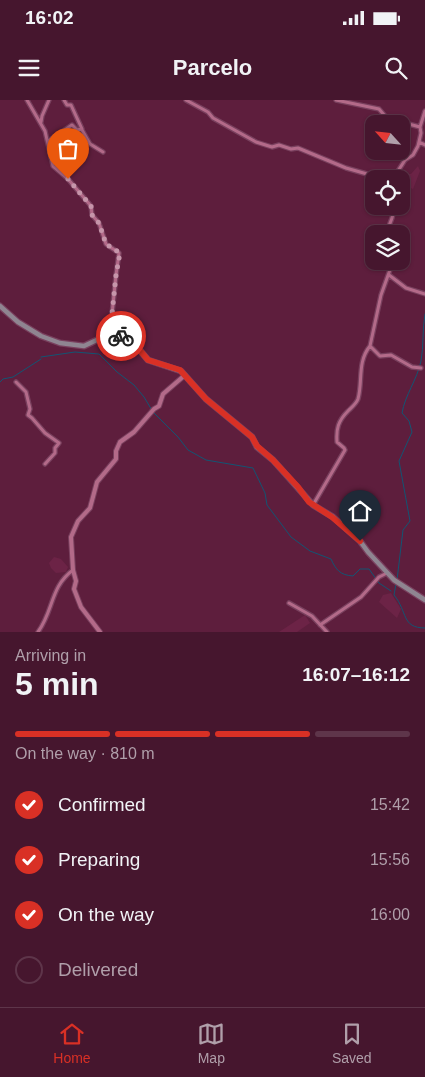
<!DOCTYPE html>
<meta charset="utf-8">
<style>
:root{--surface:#46162e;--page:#4d1f36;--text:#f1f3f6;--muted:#b09faa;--line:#5e354a;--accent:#d93025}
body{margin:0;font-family:Arial,sans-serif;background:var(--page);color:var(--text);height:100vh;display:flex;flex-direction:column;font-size:19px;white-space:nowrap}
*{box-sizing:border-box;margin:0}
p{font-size:16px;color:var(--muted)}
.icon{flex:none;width:28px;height:28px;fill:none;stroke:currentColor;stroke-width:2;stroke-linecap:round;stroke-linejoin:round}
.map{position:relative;height:532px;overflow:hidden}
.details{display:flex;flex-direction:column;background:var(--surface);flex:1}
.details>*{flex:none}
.needle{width:32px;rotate:297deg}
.tools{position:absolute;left:365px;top:15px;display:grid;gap:10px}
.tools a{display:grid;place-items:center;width:45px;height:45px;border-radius:10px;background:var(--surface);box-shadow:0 1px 4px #0004,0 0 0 1px var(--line);font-size:25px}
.pin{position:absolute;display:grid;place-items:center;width:42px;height:42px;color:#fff;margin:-51px -21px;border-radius:50% 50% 50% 0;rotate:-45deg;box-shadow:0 0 5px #0007}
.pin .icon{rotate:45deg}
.courier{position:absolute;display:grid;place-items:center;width:50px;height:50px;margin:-25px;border:4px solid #d93025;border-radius:50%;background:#fff;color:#222;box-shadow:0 1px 6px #0007}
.head em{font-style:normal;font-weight:600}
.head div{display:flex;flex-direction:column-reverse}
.head{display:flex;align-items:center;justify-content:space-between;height:85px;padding:0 15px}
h1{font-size:32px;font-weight:600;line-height:38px}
.bar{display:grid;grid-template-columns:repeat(4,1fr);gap:8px 5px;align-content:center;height:60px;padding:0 15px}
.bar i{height:6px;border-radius:4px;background:var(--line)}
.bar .on{background:var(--accent)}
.bar p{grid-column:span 4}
ol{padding:0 15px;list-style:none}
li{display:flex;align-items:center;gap:15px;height:55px}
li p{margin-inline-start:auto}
li .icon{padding:5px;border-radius:50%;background:var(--accent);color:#fff;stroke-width:4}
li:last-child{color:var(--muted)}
li i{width:28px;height:28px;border:2px solid var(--line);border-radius:50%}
.status{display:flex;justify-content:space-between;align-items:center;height:35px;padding:0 25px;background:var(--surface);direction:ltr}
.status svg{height:14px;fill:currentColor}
header{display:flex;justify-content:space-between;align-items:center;height:65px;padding:0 15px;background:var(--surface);font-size:22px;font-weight:600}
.tab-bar{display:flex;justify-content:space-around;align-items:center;height:70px;border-top:1px solid var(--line);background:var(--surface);font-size:14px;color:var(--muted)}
.tab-bar a{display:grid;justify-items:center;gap:2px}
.tab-bar .on{color:var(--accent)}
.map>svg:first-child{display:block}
.built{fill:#6c2346}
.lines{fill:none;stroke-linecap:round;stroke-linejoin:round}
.stream{stroke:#125573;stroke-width:1}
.minor-casing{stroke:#79405e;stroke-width:5.5}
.tertiary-casing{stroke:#79405e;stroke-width:6}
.secondary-casing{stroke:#79405e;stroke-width:7}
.minor{stroke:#b36a89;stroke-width:3}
.tertiary{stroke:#b36a89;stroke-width:4}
.secondary{stroke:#8f8591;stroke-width:4.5}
.done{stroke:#c695aa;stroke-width:5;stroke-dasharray:0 9}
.route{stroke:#d93025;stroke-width:6}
</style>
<div class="status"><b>16:02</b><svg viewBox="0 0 49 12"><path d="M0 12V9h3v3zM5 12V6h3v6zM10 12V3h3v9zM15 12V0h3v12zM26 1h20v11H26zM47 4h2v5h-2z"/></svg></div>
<header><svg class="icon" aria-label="menu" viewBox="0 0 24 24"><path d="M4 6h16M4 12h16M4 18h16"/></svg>Parcelo<svg class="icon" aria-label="search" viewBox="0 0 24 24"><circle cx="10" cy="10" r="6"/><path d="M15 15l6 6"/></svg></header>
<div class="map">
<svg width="425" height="532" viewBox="0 0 425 532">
<rect width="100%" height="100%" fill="#5e1e3d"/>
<path class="built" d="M418,66L420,71L413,89L406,86V82H401V79H399L400,70L408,74H411Z
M54,457L61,459L68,467L66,472L56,473L51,468L49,463Z
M391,493L401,509L397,518L379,502L383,495Z
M305,515L310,523L297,532H279Z"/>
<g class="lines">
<path class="stream" d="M41,257L75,252L99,254L117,272L134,285L144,297L153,312L178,337L188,350L206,360L253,368L265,393L267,405L291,437L310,451L331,459C336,470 340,475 353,476L360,469H369L379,483L391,491
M0,282L3,279L13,277L41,259
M397,480L403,430L410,421L399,361L412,332L409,321L402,313C405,295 417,280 421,261C424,246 422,230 425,214
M396,484L394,495C408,512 401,528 425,528"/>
<g class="minor-casing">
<path id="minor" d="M27,0L45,31L53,66L68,79L91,106L92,115L99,123L106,144L119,153L116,175L112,214L117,235
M186,0L208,12L213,18L256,42L272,47L279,45L291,49L298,48L346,68L367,74L376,75L383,72H395
M336,0L379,9L391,23L401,22L420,27
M41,22L42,16L49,0
M82,30L90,44L103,52
M48,41L72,25L77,30L82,29L71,5H67L64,0
M419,42L425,45
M393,79L395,72L398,71L405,60L413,55L418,46L421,33L420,27L425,11
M386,134L392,118L395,106
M389,175L406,188L425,194
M370,246L380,256L391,255L412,267L421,268
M16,282L26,292L30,309L28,315L32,318L45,333L59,343L55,348V353L45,364
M313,405L345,350L344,348L337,342C336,329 338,321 348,311C352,307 356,304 358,299C363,281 357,262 370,246L381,195L391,167L388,161
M289,503L312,516L327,532
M320,525L361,497L379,477L387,473
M38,532C54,510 50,487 73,470"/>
</g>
<g class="tertiary-casing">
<path id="tertiary" d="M100,532L81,507L74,489L76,481L73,470L71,437L78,421L90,408L97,382L116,359V351L120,342L134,332L154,309L159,306L163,294L185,275"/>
</g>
<g class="secondary-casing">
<path id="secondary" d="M0,206L18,222L41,236L60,243L84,246L101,238L117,235L123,236L138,248L148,260L181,271L206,299L252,337L257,347L273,360L313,405L333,417L360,441L368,452L394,480L425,500"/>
</g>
<use href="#minor" class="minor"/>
<use href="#tertiary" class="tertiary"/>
<use href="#secondary" class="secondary"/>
</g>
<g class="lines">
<path class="done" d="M68,79L91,106L92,115L99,123L106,144L120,153L116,175L112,214L117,235L121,236"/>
<path class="route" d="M121,236L138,248L148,260L180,270L206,299L252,337L257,346L273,360L298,387L309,402L332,417L360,441"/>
</g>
</svg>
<div class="tools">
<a><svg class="needle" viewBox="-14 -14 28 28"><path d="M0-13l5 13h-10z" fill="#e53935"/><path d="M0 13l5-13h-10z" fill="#b09faa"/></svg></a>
<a><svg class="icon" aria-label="locate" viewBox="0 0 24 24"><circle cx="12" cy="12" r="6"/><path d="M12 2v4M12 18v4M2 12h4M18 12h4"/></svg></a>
<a><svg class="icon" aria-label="layers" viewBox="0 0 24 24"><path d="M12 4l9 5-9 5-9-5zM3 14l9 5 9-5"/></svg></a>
</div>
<div class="pin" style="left:68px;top:79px;background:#ea580c"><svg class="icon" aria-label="bag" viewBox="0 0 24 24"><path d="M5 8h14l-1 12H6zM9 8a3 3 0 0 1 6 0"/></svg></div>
<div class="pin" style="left:360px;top:441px;background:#1f2937"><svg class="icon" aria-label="home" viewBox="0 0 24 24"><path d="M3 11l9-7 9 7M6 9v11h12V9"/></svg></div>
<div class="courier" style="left:121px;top:236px"><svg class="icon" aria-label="bike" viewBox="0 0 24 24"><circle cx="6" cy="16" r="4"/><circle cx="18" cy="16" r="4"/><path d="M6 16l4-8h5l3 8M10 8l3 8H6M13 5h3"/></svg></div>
</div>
<section class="details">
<div class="head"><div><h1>5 min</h1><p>Arriving in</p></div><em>16:07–16:12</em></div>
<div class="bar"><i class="on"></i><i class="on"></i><i class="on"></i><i></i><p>On the way · 810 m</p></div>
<ol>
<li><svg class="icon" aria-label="check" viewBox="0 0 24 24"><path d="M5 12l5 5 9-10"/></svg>Confirmed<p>15:42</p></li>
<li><svg class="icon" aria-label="check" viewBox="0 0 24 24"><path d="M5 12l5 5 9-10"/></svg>Preparing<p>15:56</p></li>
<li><svg class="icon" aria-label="check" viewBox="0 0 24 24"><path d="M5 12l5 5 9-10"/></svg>On the way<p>16:00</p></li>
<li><i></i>Delivered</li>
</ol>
</section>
<nav class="tab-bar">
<a class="on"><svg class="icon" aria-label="home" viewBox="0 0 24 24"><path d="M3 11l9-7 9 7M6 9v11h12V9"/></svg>Home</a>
<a><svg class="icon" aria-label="map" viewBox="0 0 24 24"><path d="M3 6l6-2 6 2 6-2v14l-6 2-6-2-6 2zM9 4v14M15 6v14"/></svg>Map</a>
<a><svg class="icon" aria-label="saved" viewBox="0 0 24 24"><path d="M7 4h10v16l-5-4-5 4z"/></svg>Saved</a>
</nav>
